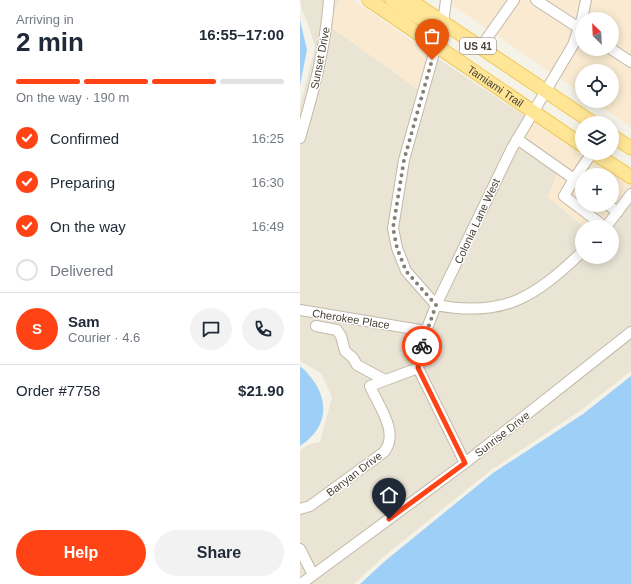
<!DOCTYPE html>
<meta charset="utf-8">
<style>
:root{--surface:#fff;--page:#f2f2f3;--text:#1f2937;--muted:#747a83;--line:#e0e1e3;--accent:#ff4315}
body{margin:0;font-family:Helvetica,sans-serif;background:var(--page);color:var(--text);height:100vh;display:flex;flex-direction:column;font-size:15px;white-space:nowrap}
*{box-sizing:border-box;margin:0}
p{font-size:13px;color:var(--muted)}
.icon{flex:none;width:22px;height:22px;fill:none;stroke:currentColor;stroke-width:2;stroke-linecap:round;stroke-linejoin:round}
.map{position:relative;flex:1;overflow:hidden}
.drawer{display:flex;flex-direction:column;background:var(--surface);width:300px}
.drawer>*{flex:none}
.needle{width:26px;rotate:336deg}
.fabs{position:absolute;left:275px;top:12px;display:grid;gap:8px}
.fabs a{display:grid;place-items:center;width:44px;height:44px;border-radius:50%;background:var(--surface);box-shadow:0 2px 10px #0003;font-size:20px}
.pin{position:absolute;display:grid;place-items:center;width:34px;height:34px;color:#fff;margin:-41px -17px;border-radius:50% 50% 50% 0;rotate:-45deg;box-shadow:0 0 4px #0007}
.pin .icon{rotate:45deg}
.courier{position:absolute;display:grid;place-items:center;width:40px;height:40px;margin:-20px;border:3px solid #ff4315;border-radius:50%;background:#fff;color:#222;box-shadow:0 1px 5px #0007}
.headline em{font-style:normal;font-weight:600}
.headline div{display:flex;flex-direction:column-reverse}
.headline{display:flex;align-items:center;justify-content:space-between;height:68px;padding:0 16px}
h1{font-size:26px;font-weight:600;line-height:30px}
.bar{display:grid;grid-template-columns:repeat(4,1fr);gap:6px 4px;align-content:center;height:48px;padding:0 16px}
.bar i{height:5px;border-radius:3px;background:var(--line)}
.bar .on{background:var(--accent)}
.bar p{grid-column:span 4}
.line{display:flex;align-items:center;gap:10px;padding:0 16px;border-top:1px solid var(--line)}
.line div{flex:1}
.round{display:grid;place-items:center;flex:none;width:42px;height:42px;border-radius:21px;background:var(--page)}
ol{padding:0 16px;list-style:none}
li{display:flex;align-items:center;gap:12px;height:44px}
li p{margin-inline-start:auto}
li .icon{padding:4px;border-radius:50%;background:var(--accent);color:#fff;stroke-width:4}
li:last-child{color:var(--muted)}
li i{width:22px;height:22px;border:2px solid var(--line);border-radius:50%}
.button{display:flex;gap:8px;margin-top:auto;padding:8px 16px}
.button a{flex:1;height:46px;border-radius:24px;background:var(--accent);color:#fff;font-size:16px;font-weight:600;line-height:46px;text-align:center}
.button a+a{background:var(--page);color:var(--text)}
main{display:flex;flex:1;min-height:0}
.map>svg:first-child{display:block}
.residential{fill:#eae4d5}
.commercial{fill:#f9ead1;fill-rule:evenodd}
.water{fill:#9ecff7}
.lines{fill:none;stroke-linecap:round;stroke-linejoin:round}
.minor-casing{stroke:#c2baa9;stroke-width:12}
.major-casing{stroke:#efc95c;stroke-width:15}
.minor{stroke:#fff;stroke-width:10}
.major{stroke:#ffe697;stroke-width:13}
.done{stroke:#858073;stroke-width:4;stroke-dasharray:0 7.2}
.route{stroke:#ff4315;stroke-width:5}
.labels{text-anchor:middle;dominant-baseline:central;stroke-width:3;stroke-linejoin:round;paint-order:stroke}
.shield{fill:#fff;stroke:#807b72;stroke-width:1}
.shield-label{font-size:10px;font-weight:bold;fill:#494235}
.street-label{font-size:11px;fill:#494235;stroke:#fff}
</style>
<main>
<section class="drawer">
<div class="headline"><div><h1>2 min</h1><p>Arriving in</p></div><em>16:55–17:00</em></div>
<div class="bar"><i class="on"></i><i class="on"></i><i class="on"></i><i></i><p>On the way · 190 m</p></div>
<ol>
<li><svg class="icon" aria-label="check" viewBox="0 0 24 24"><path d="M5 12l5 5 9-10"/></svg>Confirmed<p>16:25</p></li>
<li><svg class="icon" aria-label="check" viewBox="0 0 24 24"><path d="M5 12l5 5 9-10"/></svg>Preparing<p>16:30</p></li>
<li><svg class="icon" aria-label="check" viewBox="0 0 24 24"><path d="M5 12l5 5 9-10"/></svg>On the way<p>16:49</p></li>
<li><i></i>Delivered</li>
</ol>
<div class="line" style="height:72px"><b class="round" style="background:var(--accent);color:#fff">S</b><div><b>Sam</b><p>Courier · 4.6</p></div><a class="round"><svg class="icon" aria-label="chat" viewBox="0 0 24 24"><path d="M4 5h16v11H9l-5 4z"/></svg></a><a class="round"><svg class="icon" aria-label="phone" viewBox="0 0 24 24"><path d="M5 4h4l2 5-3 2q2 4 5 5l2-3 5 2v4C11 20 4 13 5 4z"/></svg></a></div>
<div class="line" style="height:52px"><div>Order #7758</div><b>$21.90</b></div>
<div class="button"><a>Help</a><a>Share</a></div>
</section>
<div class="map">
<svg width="331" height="584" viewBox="0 0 331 584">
<rect width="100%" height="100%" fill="#f5f2e7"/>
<path class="residential" d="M0,0H39L29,26L137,58L229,119L257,173L248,197L284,227H282V257H312V227L331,196V371L280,411L191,470L82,558L54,584H0V450L10,444L20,442L32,397L21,373L0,361V106L15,47L7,21L2,11Z"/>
<path class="commercial" d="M39,0H53L137,58L121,92L29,26Z
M145,0H281L269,43L252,73Z
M290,0H331V127L293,101H312V71H282V93L259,78L282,35V49H312V19H286Z
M229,119L282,150V153H287L331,182V196L301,227H284L248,197L257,173L214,146ZM282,175H312V205H282Z"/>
<path class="water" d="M0,20L7,50L0,85Z
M0,366C28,390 34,424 0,446Z
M331,376V584H60L85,561L193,473L283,414Z"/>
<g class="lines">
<g class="minor-casing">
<path id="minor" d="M236,0L282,30
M282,19L286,0
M143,23L146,0
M136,46L104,160L93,228L97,248L106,271L136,305C204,318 235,297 282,252
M180,48L214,0
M311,49L331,62
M0,138C14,90 25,50 29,0
M217,139L274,179L292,153
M282,187L274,179L264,196L305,227
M308,205L318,212
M306,227L331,194
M0,310L126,331
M16,326L37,330L41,336L45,351L53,358L57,365L85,380
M165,463L118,368L126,331L136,305L212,148L273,45L282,19
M0,509L10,506L84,452C100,433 78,405 70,386L118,368
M0,549L13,575
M1,584L165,463L331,332"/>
</g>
<g class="major-casing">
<g id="major">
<path id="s1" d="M69,0L282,145"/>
<path d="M92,0C106,10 120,21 137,23"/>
<path d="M110,0L293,123"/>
<path d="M312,136L331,148"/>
<path d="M294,153L331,177"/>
</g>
</g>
<use href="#minor" class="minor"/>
<use href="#major" class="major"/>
</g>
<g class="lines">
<path class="done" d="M122,346L136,305L106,271L97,248L93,228L104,160L132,60"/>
<path class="route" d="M89,519L165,463L118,368L122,346"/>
</g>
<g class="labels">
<rect class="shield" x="160" y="38" width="36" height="16" rx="3"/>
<g class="shield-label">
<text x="178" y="46">US 41</text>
</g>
<g class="street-label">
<text transform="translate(20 58) rotate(-79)">Sunset Drive</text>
<text stroke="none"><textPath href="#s1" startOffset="153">Tamiami Trail</textPath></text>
<text transform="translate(177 221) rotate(-65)">Colonia Lane West</text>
<text transform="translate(51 319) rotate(9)">Cherokee Place</text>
<text transform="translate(202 434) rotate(-38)">Sunrise Drive</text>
<text transform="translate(54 474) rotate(-37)">Banyan Drive</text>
</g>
</g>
</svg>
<div class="fabs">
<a><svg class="needle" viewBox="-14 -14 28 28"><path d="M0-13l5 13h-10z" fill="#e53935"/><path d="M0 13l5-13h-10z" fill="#747a83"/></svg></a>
<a><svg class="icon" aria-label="locate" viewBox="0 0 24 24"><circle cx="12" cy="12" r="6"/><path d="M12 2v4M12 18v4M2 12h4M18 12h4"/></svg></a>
<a><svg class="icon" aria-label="layers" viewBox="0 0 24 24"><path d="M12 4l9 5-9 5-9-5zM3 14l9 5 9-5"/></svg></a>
<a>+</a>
<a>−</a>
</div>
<div class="pin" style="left:132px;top:60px;background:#ea580c"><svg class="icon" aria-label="bag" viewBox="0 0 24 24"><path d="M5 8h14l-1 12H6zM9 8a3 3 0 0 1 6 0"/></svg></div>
<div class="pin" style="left:89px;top:519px;background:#1f2937"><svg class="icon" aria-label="home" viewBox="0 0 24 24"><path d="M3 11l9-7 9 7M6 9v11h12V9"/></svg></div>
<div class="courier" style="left:122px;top:346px"><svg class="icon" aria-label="bike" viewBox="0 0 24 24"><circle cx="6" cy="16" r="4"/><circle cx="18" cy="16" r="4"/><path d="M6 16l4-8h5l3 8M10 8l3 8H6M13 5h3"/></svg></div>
</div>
</main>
